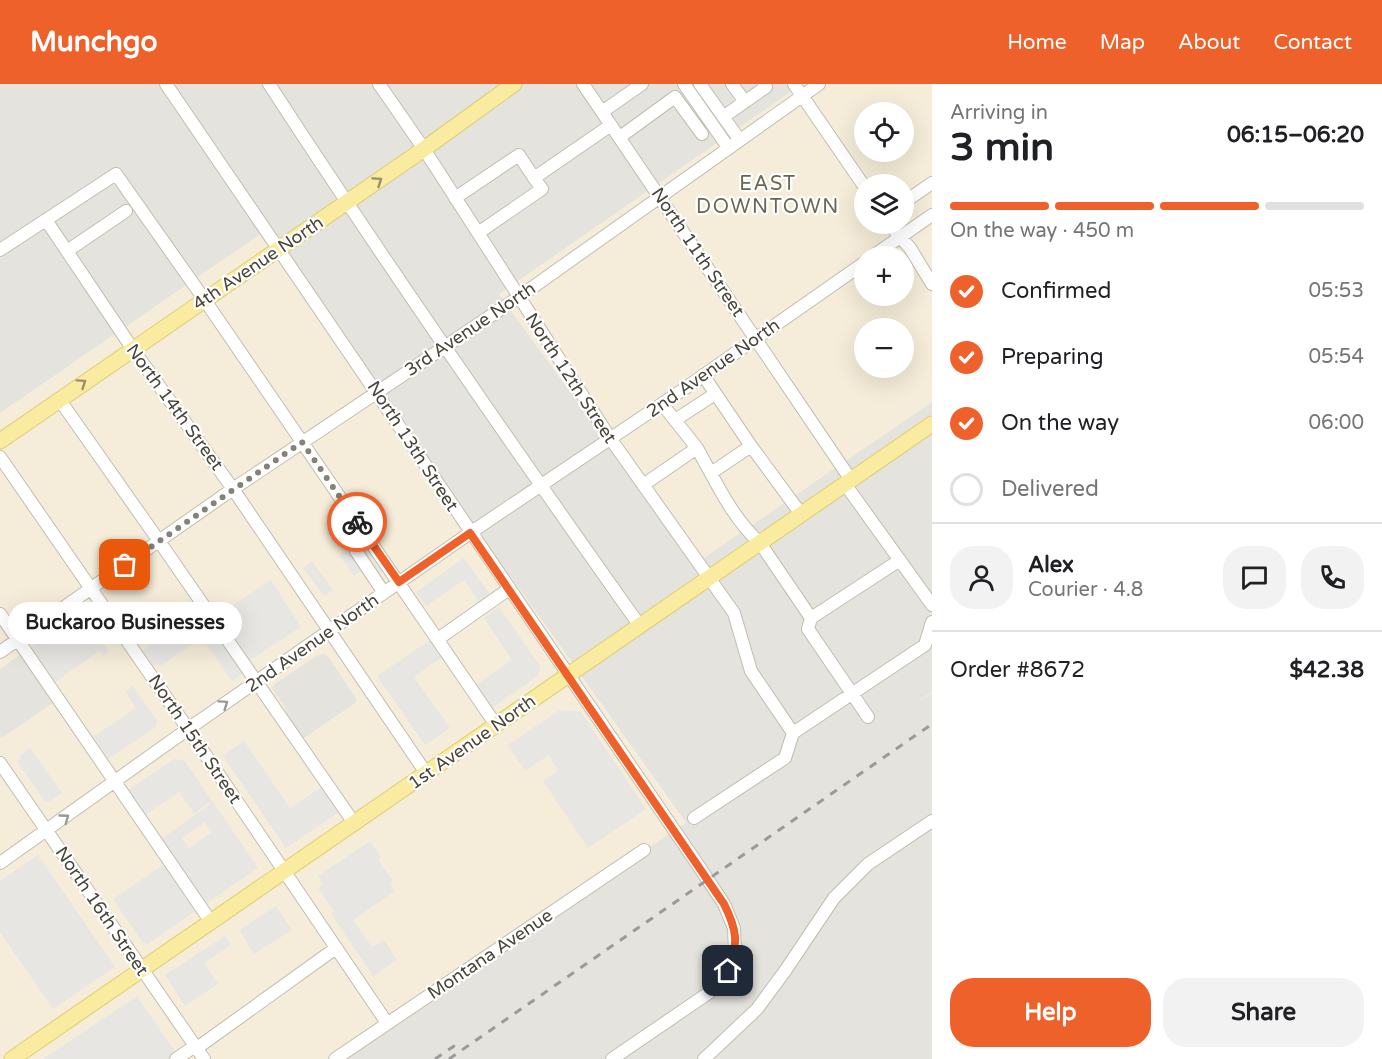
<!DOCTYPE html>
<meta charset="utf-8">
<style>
:root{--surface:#fff;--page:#f2f2f2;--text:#202124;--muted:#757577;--line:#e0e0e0;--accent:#ef612a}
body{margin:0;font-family:"Varela Round",sans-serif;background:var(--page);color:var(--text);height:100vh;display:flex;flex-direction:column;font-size:22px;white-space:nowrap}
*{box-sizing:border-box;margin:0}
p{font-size:20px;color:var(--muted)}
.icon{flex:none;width:33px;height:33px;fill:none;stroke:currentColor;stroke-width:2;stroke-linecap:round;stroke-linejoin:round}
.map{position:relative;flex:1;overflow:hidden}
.panel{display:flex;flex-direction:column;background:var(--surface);width:450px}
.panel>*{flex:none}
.buttons{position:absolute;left:854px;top:18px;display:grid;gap:12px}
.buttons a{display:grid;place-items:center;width:60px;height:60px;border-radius:50%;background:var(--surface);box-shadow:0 6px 24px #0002;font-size:30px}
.pin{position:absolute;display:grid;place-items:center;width:51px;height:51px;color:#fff;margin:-26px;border-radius:12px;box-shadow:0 3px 9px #0006}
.courier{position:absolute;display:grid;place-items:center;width:60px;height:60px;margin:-30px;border:4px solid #ef612a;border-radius:50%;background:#fff;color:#222;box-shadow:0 2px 8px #0007}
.bubble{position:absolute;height:42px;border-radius:21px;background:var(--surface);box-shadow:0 6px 24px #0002;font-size:20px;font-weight:800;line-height:42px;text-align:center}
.summary em{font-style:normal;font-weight:800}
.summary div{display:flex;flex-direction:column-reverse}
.summary{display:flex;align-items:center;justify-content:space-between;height:102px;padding:0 18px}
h1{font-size:39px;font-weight:800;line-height:45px}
.bar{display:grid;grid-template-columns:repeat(4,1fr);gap:9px 6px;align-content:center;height:72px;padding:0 18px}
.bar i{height:8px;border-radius:4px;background:var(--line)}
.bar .on{background:var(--accent)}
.bar p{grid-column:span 4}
.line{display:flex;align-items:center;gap:15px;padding:0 18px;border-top:2px solid var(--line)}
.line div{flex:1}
.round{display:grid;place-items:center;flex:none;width:63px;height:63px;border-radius:24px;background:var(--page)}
ol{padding:0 18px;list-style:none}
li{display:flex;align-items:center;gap:18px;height:66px}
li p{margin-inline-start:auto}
li .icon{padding:6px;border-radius:50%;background:var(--accent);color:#fff;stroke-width:4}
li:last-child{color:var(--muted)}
li i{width:33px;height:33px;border:3px solid var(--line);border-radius:50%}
.button{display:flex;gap:12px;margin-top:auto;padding:12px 18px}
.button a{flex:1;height:69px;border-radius:24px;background:var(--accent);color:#fff;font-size:24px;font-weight:800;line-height:69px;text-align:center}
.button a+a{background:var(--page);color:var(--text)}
header{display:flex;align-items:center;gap:36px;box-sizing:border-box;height:84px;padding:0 30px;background:var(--accent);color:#fff}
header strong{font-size:28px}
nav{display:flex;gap:33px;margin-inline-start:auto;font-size:21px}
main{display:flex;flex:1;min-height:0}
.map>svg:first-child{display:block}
.commercial{fill:#f5edd9;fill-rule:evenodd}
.industrial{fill:#e5e3dd}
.parking{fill:#e7e6e3;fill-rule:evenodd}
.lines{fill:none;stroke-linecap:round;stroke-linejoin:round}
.minor-casing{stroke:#c1bdaf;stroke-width:14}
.major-casing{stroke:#dfcc71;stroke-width:17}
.minor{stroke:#fff;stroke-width:12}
.major{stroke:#f9eca1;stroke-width:15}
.rail{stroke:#9a9a9a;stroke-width:3;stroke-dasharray:8 8;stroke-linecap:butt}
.oneway{stroke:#999068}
.oneway2{stroke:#9b9993}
.done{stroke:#868278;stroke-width:6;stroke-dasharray:0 10.8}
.route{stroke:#ef612a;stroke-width:8}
.labels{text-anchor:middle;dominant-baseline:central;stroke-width:4.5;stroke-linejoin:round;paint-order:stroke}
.street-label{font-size:18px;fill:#4a453a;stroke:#fff}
.neighbourhood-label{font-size:20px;letter-spacing:1.5px;fill:#6c6551;stroke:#fff}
</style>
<header>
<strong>Munchgo</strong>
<nav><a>Home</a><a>Map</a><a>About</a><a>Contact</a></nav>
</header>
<main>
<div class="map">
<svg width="932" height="975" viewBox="0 0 932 975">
<rect width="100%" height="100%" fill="#f5f4ec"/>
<path class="commercial" d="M793,0H932V324L700,488L499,210ZM864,28H903V68H864ZM864,100H903V140H864ZM864,172H903V212H864ZM864,244H903V284H864Z
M265,147L686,740L331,975H0V329Z"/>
<path class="industrial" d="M0,0H802L499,210L695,480L932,318V608L917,618L932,609V975H333L686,739L265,147L0,329Z
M324,570L330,575L356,615L355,619L301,656L287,634L285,623L272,604L276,599L318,571Z
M20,571L53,619L2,654L0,652V585Z"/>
<path class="parking" d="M361,455L384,487L369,498L360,487L354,492L339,471Z
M464,474L491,512L480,519L464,496L426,522L416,508Z
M312,477L333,506L324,512L303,484Z
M271,496L301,543L249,577L218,531Z
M499,523L540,582L538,592L492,624L476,601L512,576L484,534Z
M203,526L246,588L232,597L202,554L160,582L158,579L154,582L143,566Z
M72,535L88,538L109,568L103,572L99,567L54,599L29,565Z
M430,556L442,573L414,593L450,644L425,661L377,592Z
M133,602L157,637L156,643L108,675L93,653L136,624L125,607Z
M560,626L581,628L646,725L588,764L543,697L558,687L549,671L525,687L508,661Z
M244,657L290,724L323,702L341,727L286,764L223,672Z
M30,664L62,709L50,717L45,718L17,677L21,675L19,672Z
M174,675L185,677L212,717L194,729L179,708L145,731L128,706Z
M213,718L258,784L204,821L161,755ZM205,738L212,748L189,764L182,754Z
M370,757L381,773L378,776L393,797L390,799L395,807L353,836L372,863L384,856L397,876L373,892L331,830L334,827L318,804L323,800L318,792Z
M38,771L115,883L53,925L0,848V797Z
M166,779L198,825L148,860L142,858L113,815Z
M276,822L292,846L254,870L239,846Z
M225,852L231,861L204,879L218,900L185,922L165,891Z
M137,912L180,975H43Z"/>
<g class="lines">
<g class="minor-casing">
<path id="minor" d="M166,0L700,784L724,820L734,844L735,867L728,887L710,908L612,975
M269,0C388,183 513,363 640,542
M379,0L424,65L610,354L734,529L751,587L793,649
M583,0L851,396
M684,0L728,63
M700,0L739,55
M732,0L745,18
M794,0L864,102
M602,28L642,0
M723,33L766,3L764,0
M620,53L675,13L702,50
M455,114L519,71L534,94L611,41
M903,119L932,99
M46,136L132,264L233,405L426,689
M889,140L910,164L932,200
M478,149L542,105L534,94
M0,166L116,90L204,215L496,641
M67,167L126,127
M873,172L932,131
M703,291L751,362L711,389
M59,315L159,457L354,739
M675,336L715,310
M751,362L801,430
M697,364C715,396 732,434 760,459L811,534L900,476
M0,373L188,645L387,939
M845,400L932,521
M643,401L697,364L662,320
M356,467L384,509
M0,530L211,838
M811,534L808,545L868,633
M438,555L509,505
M0,568L233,405L519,213L819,0
M0,679L204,975
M694,734L785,674L793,649L925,561L932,538
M0,779L188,645L470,449L684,305L864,179
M197,964L336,864
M176,975L195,962
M335,975L644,766
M704,975L757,925L785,887L834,814L868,780L932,737"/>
</g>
<g class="major-casing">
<path id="major" d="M0,357L424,65L514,0
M12,975L932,340"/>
</g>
<use href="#minor" class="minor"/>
<use href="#major" class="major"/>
<path class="rail" d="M435,975L457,960
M449,975L932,640"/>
</g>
<defs><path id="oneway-chevron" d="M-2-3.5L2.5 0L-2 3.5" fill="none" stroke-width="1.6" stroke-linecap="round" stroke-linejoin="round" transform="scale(1.5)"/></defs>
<g class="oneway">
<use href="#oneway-chevron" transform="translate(378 97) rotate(-34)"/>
<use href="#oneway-chevron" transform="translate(82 299) rotate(-35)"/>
</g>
<g class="oneway2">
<use href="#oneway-chevron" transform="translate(224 620) rotate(-35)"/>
<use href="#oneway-chevron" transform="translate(65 734) rotate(-36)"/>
</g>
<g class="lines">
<path class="done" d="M125,481L302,358L357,438"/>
<path class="route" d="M357,438L399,498L470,449L724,820C737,846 739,859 728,887"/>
</g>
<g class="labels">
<g class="street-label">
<text transform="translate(698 168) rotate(56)">North 11th Street</text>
<text transform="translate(258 179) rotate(-34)">4th Avenue North</text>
<text transform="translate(470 245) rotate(-34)">3rd Avenue North</text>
<text transform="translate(713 284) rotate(-35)">2nd Avenue North</text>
<text transform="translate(571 294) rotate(57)">North 12th Street</text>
<text transform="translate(175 323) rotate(54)">North 14th Street</text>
<text transform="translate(413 362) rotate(57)">North 13th Street</text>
<text transform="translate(312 559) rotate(-35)">2nd Avenue North</text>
<text transform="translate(195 655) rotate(56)">North 15th Street</text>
<text transform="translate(472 658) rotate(-35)">1st Avenue North</text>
<text transform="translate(102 827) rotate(56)">North 16th Street</text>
<text transform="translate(490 870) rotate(-34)">Montana Avenue</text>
</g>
<g class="neighbourhood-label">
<text x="768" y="100">EAST<tspan x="768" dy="23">DOWNTOWN</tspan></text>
</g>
</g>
</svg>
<div class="buttons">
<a><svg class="icon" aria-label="locate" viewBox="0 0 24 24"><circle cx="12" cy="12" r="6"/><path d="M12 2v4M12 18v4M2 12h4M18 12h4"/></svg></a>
<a><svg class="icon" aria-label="layers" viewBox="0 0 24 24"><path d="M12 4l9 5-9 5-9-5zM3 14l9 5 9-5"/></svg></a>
<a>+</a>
<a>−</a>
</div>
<div class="pin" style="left:125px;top:481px;background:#ea580c"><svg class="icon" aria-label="bag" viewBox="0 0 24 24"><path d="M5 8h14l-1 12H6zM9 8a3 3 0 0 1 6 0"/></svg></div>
<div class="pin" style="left:728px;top:887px;background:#1f2937"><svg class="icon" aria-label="home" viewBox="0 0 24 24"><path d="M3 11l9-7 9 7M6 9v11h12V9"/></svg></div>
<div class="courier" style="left:357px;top:438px"><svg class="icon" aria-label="bike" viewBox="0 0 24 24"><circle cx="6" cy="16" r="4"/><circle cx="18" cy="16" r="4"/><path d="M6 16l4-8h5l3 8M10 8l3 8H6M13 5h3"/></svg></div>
<div class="bubble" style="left:8px;top:518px;width:234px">Buckaroo Businesses</div>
</div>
<section class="panel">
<div class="summary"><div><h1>3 min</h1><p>Arriving in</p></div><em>06:15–06:20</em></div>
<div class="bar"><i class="on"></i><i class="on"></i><i class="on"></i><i></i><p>On the way · 450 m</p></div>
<ol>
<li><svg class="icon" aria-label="check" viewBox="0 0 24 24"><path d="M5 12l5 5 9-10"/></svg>Confirmed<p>05:53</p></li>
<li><svg class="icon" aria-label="check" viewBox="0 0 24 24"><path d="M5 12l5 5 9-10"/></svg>Preparing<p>05:54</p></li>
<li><svg class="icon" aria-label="check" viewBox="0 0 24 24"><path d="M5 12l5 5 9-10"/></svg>On the way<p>06:00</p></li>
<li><i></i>Delivered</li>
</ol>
<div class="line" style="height:108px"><a class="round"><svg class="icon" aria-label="person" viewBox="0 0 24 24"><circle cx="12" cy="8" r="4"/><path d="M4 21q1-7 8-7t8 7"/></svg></a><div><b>Alex</b><p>Courier · 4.8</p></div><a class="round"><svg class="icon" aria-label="chat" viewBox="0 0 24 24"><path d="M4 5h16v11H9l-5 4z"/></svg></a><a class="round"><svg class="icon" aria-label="phone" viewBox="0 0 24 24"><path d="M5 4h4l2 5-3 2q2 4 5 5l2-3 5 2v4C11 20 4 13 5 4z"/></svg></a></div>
<div class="line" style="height:78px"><div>Order #8672</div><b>$42.38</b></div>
<div class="button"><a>Help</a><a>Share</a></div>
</section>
</main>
